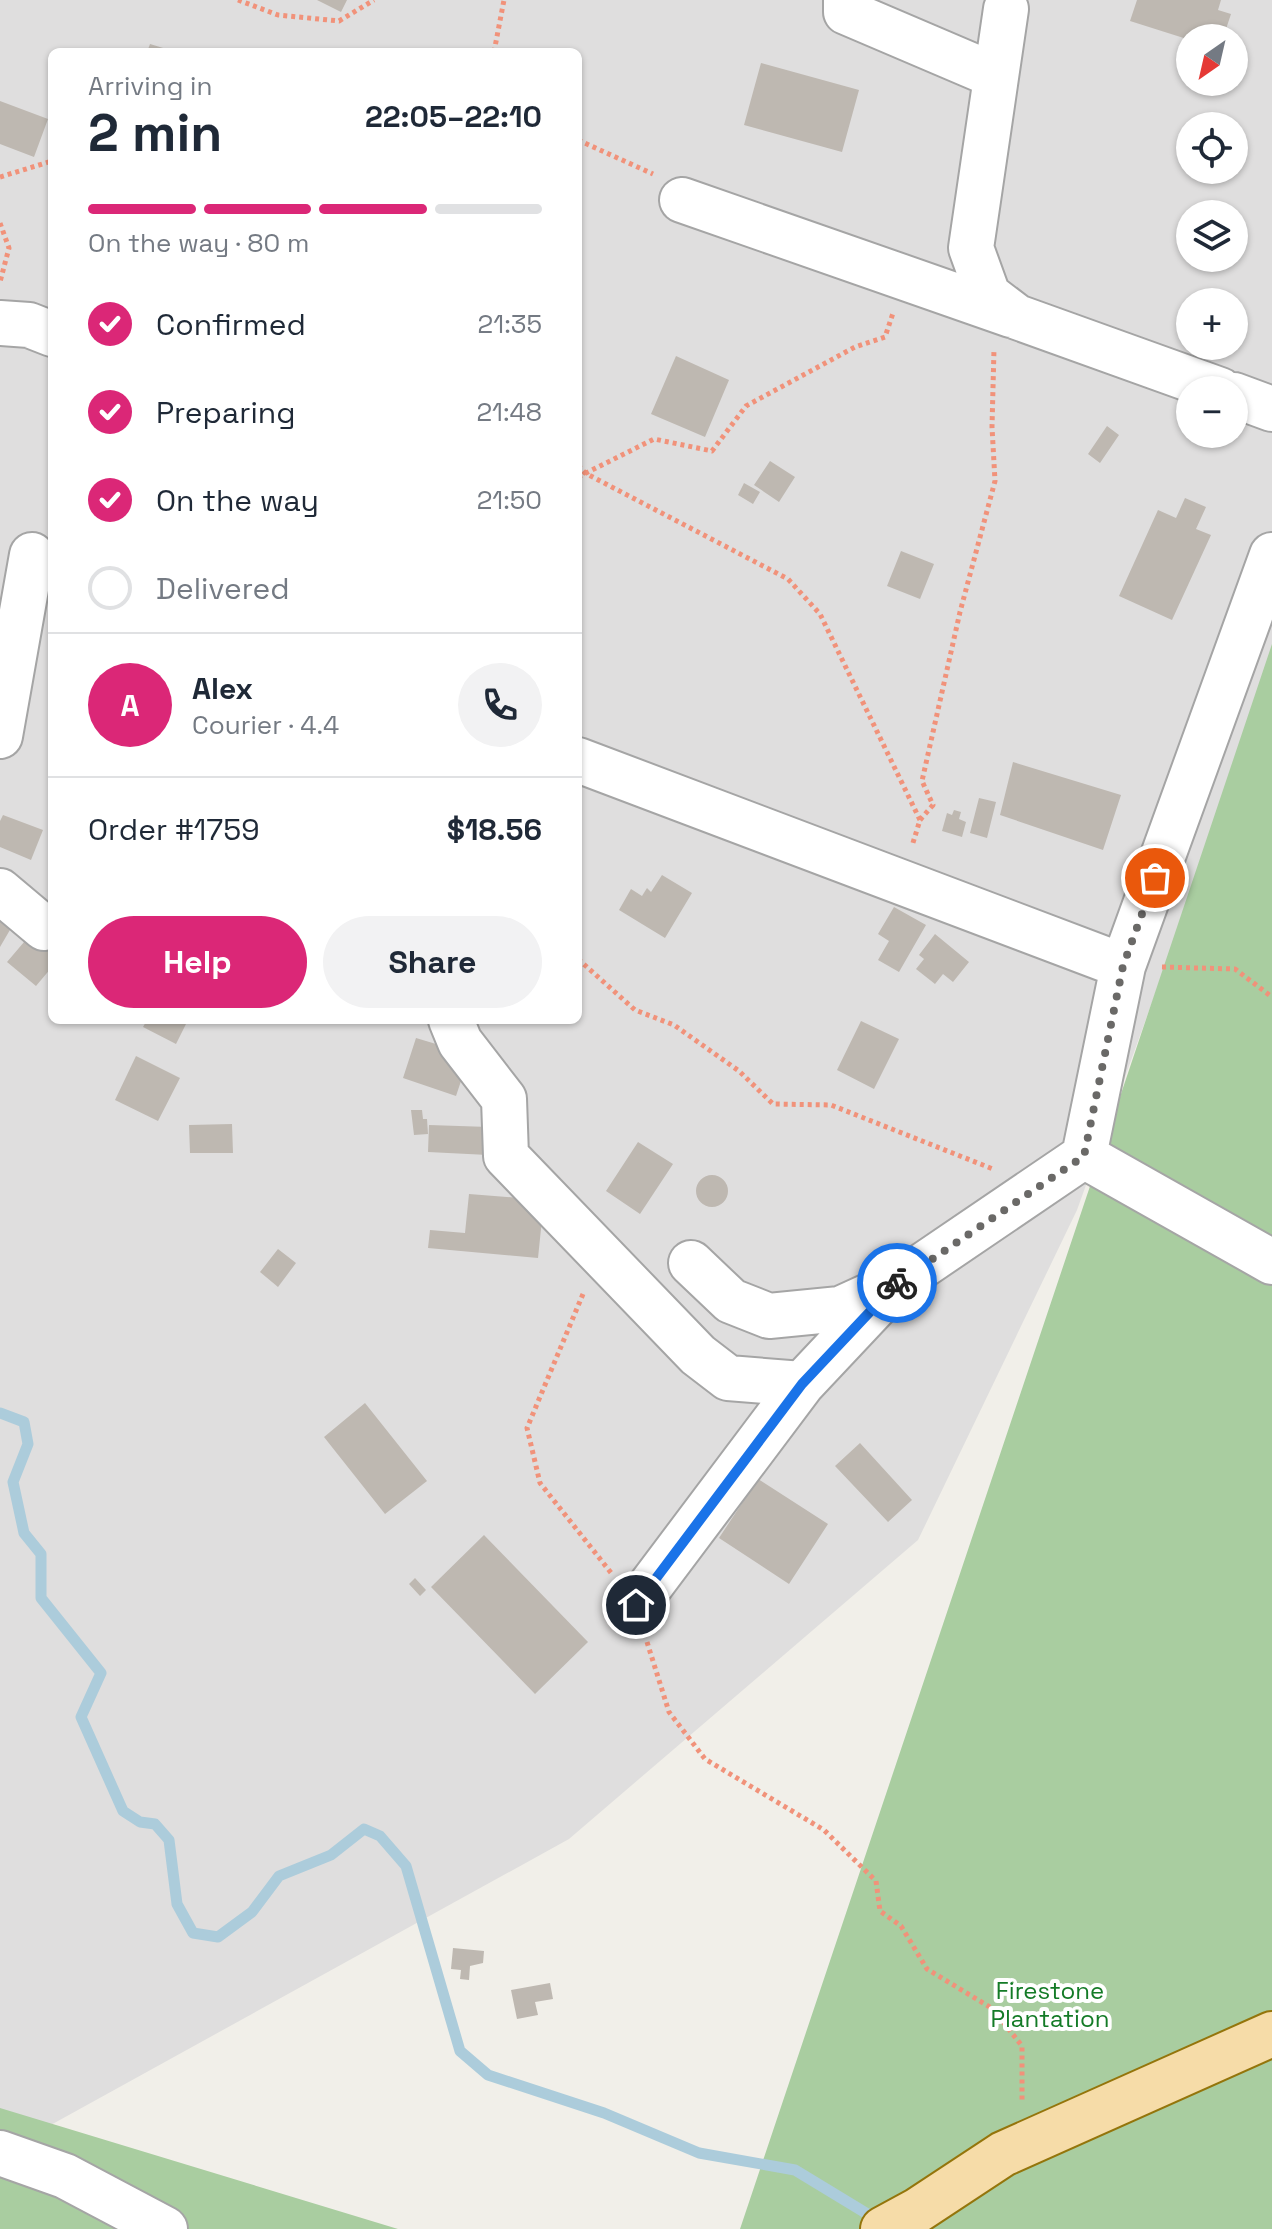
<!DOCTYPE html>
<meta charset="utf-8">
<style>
:root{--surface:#fff;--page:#f2f2f3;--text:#1f2937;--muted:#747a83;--line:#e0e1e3;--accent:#db2777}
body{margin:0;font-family:"Space Grotesk",sans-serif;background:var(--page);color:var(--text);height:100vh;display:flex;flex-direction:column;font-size:30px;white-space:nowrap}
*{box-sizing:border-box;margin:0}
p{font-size:26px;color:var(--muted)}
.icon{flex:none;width:44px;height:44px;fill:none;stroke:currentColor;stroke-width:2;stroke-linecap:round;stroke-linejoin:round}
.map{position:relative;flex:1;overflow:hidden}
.panel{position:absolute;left:48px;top:48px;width:534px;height:976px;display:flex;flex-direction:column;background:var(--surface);border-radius:12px;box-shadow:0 2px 6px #0004}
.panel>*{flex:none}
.needle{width:52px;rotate:214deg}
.buttons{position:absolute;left:1176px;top:24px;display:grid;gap:16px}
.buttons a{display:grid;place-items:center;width:72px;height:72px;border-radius:50%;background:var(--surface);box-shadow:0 2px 6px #0004;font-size:40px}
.pin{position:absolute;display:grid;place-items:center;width:68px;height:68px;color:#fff;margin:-34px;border:4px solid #fff;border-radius:50%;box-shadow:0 2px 8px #0007}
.courier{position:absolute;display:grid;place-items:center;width:80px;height:80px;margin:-40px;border:6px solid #1a73e8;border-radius:50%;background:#fff;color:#222;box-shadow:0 2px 10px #0007}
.headline em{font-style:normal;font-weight:700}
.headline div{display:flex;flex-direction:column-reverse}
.headline{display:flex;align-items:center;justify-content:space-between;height:136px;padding:0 40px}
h1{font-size:52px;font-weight:700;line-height:60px}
.bar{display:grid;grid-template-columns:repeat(4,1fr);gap:12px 8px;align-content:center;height:96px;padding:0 40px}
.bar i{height:10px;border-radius:6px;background:var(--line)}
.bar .selected{background:var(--accent)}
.bar p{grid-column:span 4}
.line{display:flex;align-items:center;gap:20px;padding:0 40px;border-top:2px solid var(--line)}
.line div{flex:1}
.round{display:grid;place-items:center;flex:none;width:84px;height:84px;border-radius:42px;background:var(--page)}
ol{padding:0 40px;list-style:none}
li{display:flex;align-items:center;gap:24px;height:88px}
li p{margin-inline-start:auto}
li .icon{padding:8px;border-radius:50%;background:var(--accent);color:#fff;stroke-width:4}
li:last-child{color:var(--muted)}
li i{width:44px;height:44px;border:4px solid var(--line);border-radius:50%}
.cta{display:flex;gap:16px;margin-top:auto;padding:16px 40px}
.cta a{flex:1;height:92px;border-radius:48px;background:var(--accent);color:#fff;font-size:32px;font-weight:700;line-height:92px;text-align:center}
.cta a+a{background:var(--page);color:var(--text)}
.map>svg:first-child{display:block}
.residential{fill:#dfdede;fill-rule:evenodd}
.forest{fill:#a9cda0}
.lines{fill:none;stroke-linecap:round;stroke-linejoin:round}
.stream{stroke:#acccdb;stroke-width:11}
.building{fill:#beb8b1}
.minor-casing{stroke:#a5a5a5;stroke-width:48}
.major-casing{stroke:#94750b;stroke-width:48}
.path{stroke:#f1927a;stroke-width:5;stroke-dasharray:4 4;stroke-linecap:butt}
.minor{stroke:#fff;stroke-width:44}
.major{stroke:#f6dca8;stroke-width:44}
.done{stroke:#6a6967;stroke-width:8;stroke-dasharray:0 14.4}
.route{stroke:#1a73e8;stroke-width:10}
.labels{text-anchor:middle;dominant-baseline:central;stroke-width:8;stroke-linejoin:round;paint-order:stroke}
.park-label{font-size:24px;fill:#147b27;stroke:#fff}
</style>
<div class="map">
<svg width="1272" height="2229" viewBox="0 0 1272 2229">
<rect width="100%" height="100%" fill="#f1efe9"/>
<path class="residential" d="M0,0H1272V670L1077,1210L918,1540L569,1839L0,2153ZM1190,38H1234V82H1190ZM52,52H578V1020H52ZM1190,126H1234V170H1190ZM1190,214H1234V258H1190ZM1190,302H1234V346H1190ZM1190,390H1234V434H1190Z"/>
<path class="forest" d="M1272,644V2229H740Z
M0,2108L398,2229H0Z"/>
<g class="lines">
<path class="stream" d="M0,1413L24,1422L28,1444L13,1482L24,1533L41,1554V1598L101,1673L81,1717L123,1811L140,1822L155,1824L169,1840L177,1904L193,1933L218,1937L252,1912L279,1876L331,1855L364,1829L380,1836L406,1866L460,2051L488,2075L604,2113L699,2153L795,2170L879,2221"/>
</g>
<path class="building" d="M317,0H347L341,12Z
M1137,0H1221L1218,10L1231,14L1223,38H1190V40L1130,21Z
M150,44L173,51V52H147Z
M761,63L859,90L842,152L744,125Z
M0,101L48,119L34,157L0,144Z
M676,356L729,380L705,437L651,414Z
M1107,426L1119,435L1100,463L1088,454Z
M770,461L795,477L779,502L754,485Z
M744,483L760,492L753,504L738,495Z
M1185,498L1206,507L1196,529L1211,535L1172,620L1119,596L1158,510L1176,518Z
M901,551L934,564L920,599L887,586Z
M1013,762L1121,795L1103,850L1000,815Z
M979,798L996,802L987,838L970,833Z
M954,810L961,812L959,819L966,822L962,837L942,831L947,813L952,815Z
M3,815L43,830L31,860L0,847V821Z
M662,875L692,893L665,938L619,910L631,889L642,896L647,888L651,892Z
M894,907L926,925L899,972L878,960L889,941L878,934Z
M0,915L14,923L0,947Z
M935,934L969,962L953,982L943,974L935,984L916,969L924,959L919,955Z
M30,935L52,943V967L36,986L7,962Z
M147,1020H188L176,1044L143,1027Z
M861,1021L899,1039L874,1089L837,1070Z
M416,1038L446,1047L468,1060L456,1096L403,1078Z
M136,1056L180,1078L158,1121L115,1100Z
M411,1110H422L423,1119H427L428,1134L414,1135Z
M232,1124L233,1153H190L189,1125Z
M429,1125L489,1127L488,1155L428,1152Z
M638,1142L673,1164L640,1214L606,1191Z
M696 1191a16 16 0 1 1 32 0a16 16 0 1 1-32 0Z
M469,1194L544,1200L538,1258L428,1248L430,1230L465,1233Z
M278,1249L296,1263L278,1287L260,1272Z
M365,1403L427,1481L385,1514L324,1437Z
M860,1443L912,1500L888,1522L835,1466Z
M758,1479L828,1524L789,1584L719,1538Z
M484,1535L588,1642L535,1694L431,1587Z
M415,1578L426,1590L420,1596L409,1584Z
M453,1948L484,1951L483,1963L470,1966L469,1980L460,1979L461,1970L451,1969Z
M550,1983L553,1999L535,2002L538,2015L517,2019L511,1990Z"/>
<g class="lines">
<g class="minor-casing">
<path id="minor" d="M846,0V12L996,76
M1006,9L971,248L988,295L1017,317L1220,390
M682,200L1011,315
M0,323L29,325L52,334
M1234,395L1272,409
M0,736L32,555
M578,760L1123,966
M0,891L44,928
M451,1020L460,1042L504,1099L506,1156L698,1355L728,1378L802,1384
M1084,1156L1272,1262
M691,1263L731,1301L769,1316L840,1309L884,1289
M636,1605L802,1384L897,1283L1084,1156L1123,966L1272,555
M0,2153L65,2176L165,2229"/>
</g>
<g class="major-casing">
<path id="major" d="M883,2229L918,2210L1003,2154L1272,2034"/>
</g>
<path class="path" d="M238,0L278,15L339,21L374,0
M494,52L504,0
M578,140L653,174
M0,177L52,161
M0,223L9,248L0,282
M578,465L585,473L788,579L820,614L920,820L912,846
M578,477L654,439L712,451L746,406L855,347L885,337L893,313
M920,820L933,805L922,781L960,612L995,481L992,427L994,349
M578,959L635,1010L674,1025L739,1071L773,1104L831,1105L993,1169
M1162,967L1235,969L1272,997
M583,1294L527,1428L540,1483L612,1574
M647,1642L669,1712L705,1759L824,1830L876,1881L880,1911L901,1926L927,1969L993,2009L1022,2046V2102"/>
<use href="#minor" class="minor"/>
<use href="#major" class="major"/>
</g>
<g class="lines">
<path class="done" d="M897,1283L1084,1156L1123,966L1155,878"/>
<path class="route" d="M636,1605L802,1384L897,1283"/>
</g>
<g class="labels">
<g class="park-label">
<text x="1050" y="1990">Firestone<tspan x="1050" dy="28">Plantation</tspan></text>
</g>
</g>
</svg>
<div class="buttons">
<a><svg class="needle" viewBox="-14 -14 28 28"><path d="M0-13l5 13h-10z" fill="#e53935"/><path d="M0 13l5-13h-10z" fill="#747a83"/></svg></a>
<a><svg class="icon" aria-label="locate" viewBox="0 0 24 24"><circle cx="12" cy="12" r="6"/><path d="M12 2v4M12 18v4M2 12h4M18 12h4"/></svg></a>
<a><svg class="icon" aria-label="layers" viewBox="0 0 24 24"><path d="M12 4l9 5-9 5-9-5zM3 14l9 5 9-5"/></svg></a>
<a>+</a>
<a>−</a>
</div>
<div class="pin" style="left:1155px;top:878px;background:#ea580c"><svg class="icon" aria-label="bag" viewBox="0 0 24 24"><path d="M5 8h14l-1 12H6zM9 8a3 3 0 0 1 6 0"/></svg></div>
<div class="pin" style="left:636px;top:1605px;background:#1f2937"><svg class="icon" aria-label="home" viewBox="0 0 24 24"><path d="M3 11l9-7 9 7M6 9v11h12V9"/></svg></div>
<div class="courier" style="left:897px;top:1283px"><svg class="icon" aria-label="bike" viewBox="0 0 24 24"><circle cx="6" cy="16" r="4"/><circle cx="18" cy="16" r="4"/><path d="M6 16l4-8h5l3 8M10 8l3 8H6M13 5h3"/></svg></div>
<section class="panel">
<div class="headline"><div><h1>2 min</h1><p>Arriving in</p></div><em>22:05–22:10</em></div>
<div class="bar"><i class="selected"></i><i class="selected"></i><i class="selected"></i><i></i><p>On the way · 80 m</p></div>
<ol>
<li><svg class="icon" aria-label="check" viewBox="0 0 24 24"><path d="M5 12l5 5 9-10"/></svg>Confirmed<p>21:35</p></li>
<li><svg class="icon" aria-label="check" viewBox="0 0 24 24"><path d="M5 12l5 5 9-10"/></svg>Preparing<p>21:48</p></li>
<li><svg class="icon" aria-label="check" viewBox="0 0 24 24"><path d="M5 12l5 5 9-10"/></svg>On the way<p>21:50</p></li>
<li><i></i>Delivered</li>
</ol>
<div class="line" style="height:144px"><b class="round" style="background:var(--accent);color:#fff">A</b><div><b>Alex</b><p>Courier · 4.4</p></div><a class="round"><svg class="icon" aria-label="phone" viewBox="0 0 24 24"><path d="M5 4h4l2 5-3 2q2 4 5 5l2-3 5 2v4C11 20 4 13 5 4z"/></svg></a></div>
<div class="line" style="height:104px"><div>Order #1759</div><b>$18.56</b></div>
<div class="cta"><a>Help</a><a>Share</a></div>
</section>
</div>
